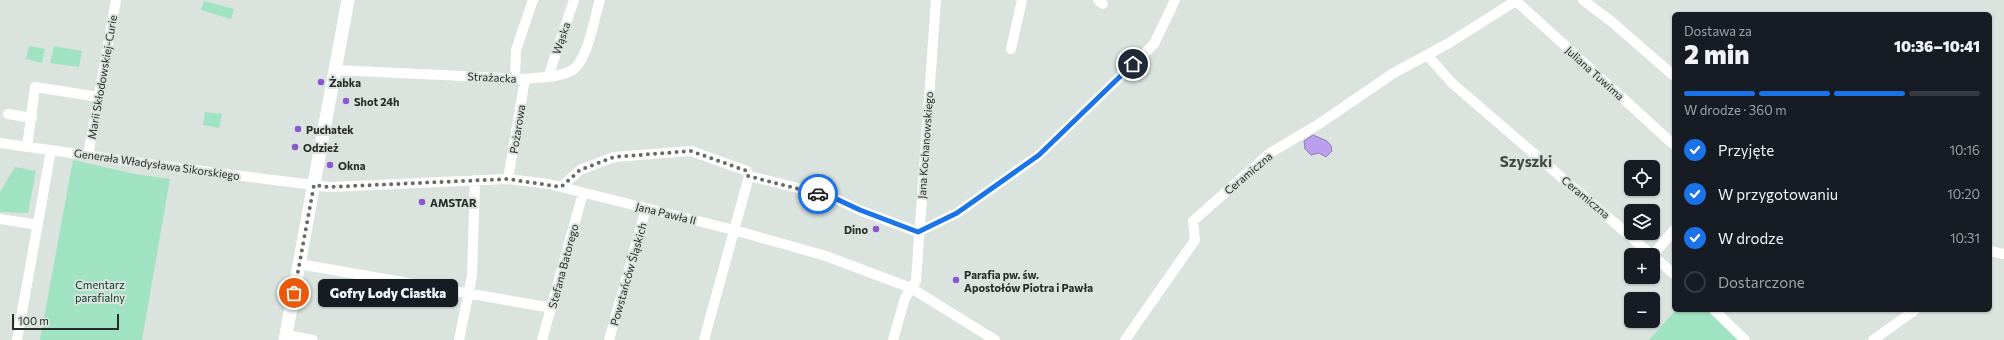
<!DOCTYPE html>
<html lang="pl">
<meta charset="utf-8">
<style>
:root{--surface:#171b24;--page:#242831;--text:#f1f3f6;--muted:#9ea1a6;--line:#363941;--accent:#1a73e8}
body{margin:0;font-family:Commissioner,sans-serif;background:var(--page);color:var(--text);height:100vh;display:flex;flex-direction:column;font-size:15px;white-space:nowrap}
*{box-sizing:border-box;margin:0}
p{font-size:13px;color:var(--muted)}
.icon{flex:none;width:22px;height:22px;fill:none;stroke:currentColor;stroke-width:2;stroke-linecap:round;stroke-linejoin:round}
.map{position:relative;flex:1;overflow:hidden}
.sheet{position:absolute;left:1672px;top:12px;width:320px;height:300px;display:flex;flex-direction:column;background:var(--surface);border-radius:6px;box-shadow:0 1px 3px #0004}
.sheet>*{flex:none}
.buttons{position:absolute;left:1624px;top:160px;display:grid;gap:8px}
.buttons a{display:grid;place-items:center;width:36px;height:36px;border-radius:6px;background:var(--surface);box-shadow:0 1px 3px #0004;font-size:20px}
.scale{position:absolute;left:12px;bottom:10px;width:107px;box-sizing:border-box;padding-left:4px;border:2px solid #272b29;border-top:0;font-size:11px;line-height:14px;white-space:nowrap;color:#272b29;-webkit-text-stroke:3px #dae3de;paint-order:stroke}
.pin{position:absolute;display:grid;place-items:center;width:34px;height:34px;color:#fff;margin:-17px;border:2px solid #fff;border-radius:50%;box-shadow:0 1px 4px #0007}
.courier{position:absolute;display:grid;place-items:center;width:40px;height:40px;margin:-20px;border:3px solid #1a73e8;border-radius:50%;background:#fff;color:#222;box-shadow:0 1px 5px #0007}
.bubble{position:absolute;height:28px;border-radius:6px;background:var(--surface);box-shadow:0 1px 3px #0004;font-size:13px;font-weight:800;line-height:28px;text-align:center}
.head em{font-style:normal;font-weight:800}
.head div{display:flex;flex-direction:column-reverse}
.head{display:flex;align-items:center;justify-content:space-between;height:68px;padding:0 12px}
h1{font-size:26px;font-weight:800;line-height:30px}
.bar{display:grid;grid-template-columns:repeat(4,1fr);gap:6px 4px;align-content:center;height:48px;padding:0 12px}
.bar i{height:5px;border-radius:3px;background:var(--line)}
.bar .active{background:var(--accent)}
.bar p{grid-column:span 4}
ol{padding:0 12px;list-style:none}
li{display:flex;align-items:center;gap:12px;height:44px}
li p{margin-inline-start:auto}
li .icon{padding:4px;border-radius:50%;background:var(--accent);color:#fff;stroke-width:4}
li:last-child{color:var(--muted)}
li i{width:22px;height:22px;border:2px solid var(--line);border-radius:50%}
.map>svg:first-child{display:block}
.green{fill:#a0e3c2}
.water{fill:#bc9eef;stroke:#8f7cb4}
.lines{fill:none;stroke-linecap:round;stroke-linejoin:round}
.minor{stroke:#fff;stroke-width:10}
.major{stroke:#fff;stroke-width:13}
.done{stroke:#666b68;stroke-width:4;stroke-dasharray:0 7.2}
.route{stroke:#1a73e8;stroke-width:5}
.poi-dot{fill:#8b57d0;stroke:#dae3de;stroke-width:1.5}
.labels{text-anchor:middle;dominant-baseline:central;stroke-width:4;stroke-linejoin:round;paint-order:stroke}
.street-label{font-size:11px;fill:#272b29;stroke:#dae3de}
.poi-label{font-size:11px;font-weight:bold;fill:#272b29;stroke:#dae3de;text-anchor:start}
.park-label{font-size:11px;fill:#053523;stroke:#dae3de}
.district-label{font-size:15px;font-weight:bold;fill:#424945;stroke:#dae3de}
</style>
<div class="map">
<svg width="2004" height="340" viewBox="0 0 2004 340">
<rect width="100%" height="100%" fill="#dae3de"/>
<path class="green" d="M204,1L234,9L231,19L201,10Z
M29,46L45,49L42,63L26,59Z
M54,46L82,51L79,67L50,63Z
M205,112L222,114L219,128L203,125Z
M73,160L135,174L170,179L142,340H40Z
M15,167L36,171L28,213L0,212V192Z
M1676,310H1710L1744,340H1649Z"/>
<path class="water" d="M1313,135L1327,141L1331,146L1332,151L1326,157L1319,153L1311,155L1305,149L1304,141Z"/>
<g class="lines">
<path class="minor" d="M1098,0L1103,4
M1583,0L1612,22L1674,76
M1516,1L1674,145
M1011,49L1022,0
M1427,55L1453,84L1674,274
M335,70L525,79C540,77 557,78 571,71C588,62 594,18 600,0
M548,77L574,0
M515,78L516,50L533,0
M8,114L32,118
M0,143L170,167L329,187L508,179L549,184L734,230L826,256L911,288L995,340
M27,147L35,87L99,97
M88,155L116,0
M749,176L830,196L859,210L918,232L957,213L1039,155L1154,44L1175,0
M508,179L525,79
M561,187L580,170L614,157L691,151L747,171L749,176L704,340
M0,219L38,225
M1990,251L2004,254
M1653,255L1674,230
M299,264L552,308
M1714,310L1745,340
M286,335L313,340
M17,340L51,150
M459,340L472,276L475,180
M542,340L583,193
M609,340L646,208
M893,340L905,298L916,281L936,0
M1125,340L1195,240L1193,221L1270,153L1319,124L1392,74L1449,43L1517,0
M1873,340L1915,310"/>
<path class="major" d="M285,340L348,0"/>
</g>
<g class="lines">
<path class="done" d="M294,293L314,185L329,187L508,179L561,187L580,170L614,157L691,151L747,171L748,176L818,194"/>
<path class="route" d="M818,194L830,196L860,210L918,232L957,213L1039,155L1133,64"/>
</g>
<g class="poi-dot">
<circle cx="321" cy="82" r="4"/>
<circle cx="346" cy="101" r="4"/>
<circle cx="298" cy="129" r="4"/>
<circle cx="295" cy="147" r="4"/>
<circle cx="330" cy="165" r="4"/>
<circle cx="422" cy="202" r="4"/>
<circle cx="876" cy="229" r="4"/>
<circle cx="956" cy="280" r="4"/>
</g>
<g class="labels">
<g class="street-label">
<text transform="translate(561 38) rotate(-71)">Wąska</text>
<text transform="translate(1595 73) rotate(42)">Juliana Tuwima</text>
<text transform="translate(102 77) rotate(-80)">Marii Skłodowskiej-Curie</text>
<text transform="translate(492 77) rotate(3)">Strażacka</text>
<text transform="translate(517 129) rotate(-81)">Pożarowa</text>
<text transform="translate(925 145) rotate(-86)">Jana Kochanowskiego</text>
<text transform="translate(157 164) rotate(8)">Generała Władysława Sikorskiego</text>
<text transform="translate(1248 173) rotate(-40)">Ceramiczna</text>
<text transform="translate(1586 197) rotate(40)">Ceramiczna</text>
<text transform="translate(666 213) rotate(14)">Jana Pawła II</text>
<text transform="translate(563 266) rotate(-75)">Stefana Batorego</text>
<text transform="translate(628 274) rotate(-74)">Powstańców Śląskich</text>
</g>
<g class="poi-label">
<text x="329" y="82">Żabka</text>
<text x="354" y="101">Shot 24h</text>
<text x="306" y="129">Puchatek</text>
<text x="303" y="147">Odzież</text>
<text x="338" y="165">Okna</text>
<text x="430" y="202">AMSTAR</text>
<text x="868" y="229" text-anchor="end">Dino</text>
<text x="964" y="274">Parafia pw. św.<tspan x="964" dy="13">Apostołów Piotra i Pawła</tspan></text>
</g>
<g class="park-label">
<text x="100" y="284">Cmentarz<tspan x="100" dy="13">parafialny</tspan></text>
</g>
<g class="district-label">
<text x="1526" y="161">Szyszki</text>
</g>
</g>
</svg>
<div class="buttons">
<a><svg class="icon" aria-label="locate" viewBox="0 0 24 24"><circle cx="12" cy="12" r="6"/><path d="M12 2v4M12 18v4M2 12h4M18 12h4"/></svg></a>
<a><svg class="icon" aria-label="layers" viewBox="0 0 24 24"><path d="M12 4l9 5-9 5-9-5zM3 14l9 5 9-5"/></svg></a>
<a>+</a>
<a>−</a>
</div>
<div class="scale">100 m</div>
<div class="pin" style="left:294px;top:293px;background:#ea580c"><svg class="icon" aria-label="bag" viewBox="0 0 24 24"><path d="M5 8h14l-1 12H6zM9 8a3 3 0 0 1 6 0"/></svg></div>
<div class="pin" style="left:1133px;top:64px;background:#1f2937"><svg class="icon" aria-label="home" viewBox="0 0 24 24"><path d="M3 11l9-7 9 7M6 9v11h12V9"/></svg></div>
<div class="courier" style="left:818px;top:194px"><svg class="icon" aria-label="car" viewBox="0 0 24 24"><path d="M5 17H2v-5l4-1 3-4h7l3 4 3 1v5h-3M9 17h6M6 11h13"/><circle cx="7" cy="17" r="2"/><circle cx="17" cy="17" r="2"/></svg></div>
<div class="bubble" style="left:318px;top:279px;width:140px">Gofry Lody Ciastka</div>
<section class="sheet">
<div class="head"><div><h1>2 min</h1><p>Dostawa za</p></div><em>10:36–10:41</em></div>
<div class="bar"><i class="active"></i><i class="active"></i><i class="active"></i><i></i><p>W drodze · 360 m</p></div>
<ol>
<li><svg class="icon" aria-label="check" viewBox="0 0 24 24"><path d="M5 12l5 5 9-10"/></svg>Przyjęte<p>10:16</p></li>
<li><svg class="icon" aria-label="check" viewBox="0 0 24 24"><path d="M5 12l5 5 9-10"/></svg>W przygotowaniu<p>10:20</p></li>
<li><svg class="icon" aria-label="check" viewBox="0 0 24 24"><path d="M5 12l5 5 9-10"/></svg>W drodze<p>10:31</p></li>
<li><i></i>Dostarczone</li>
</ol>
</section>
</div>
